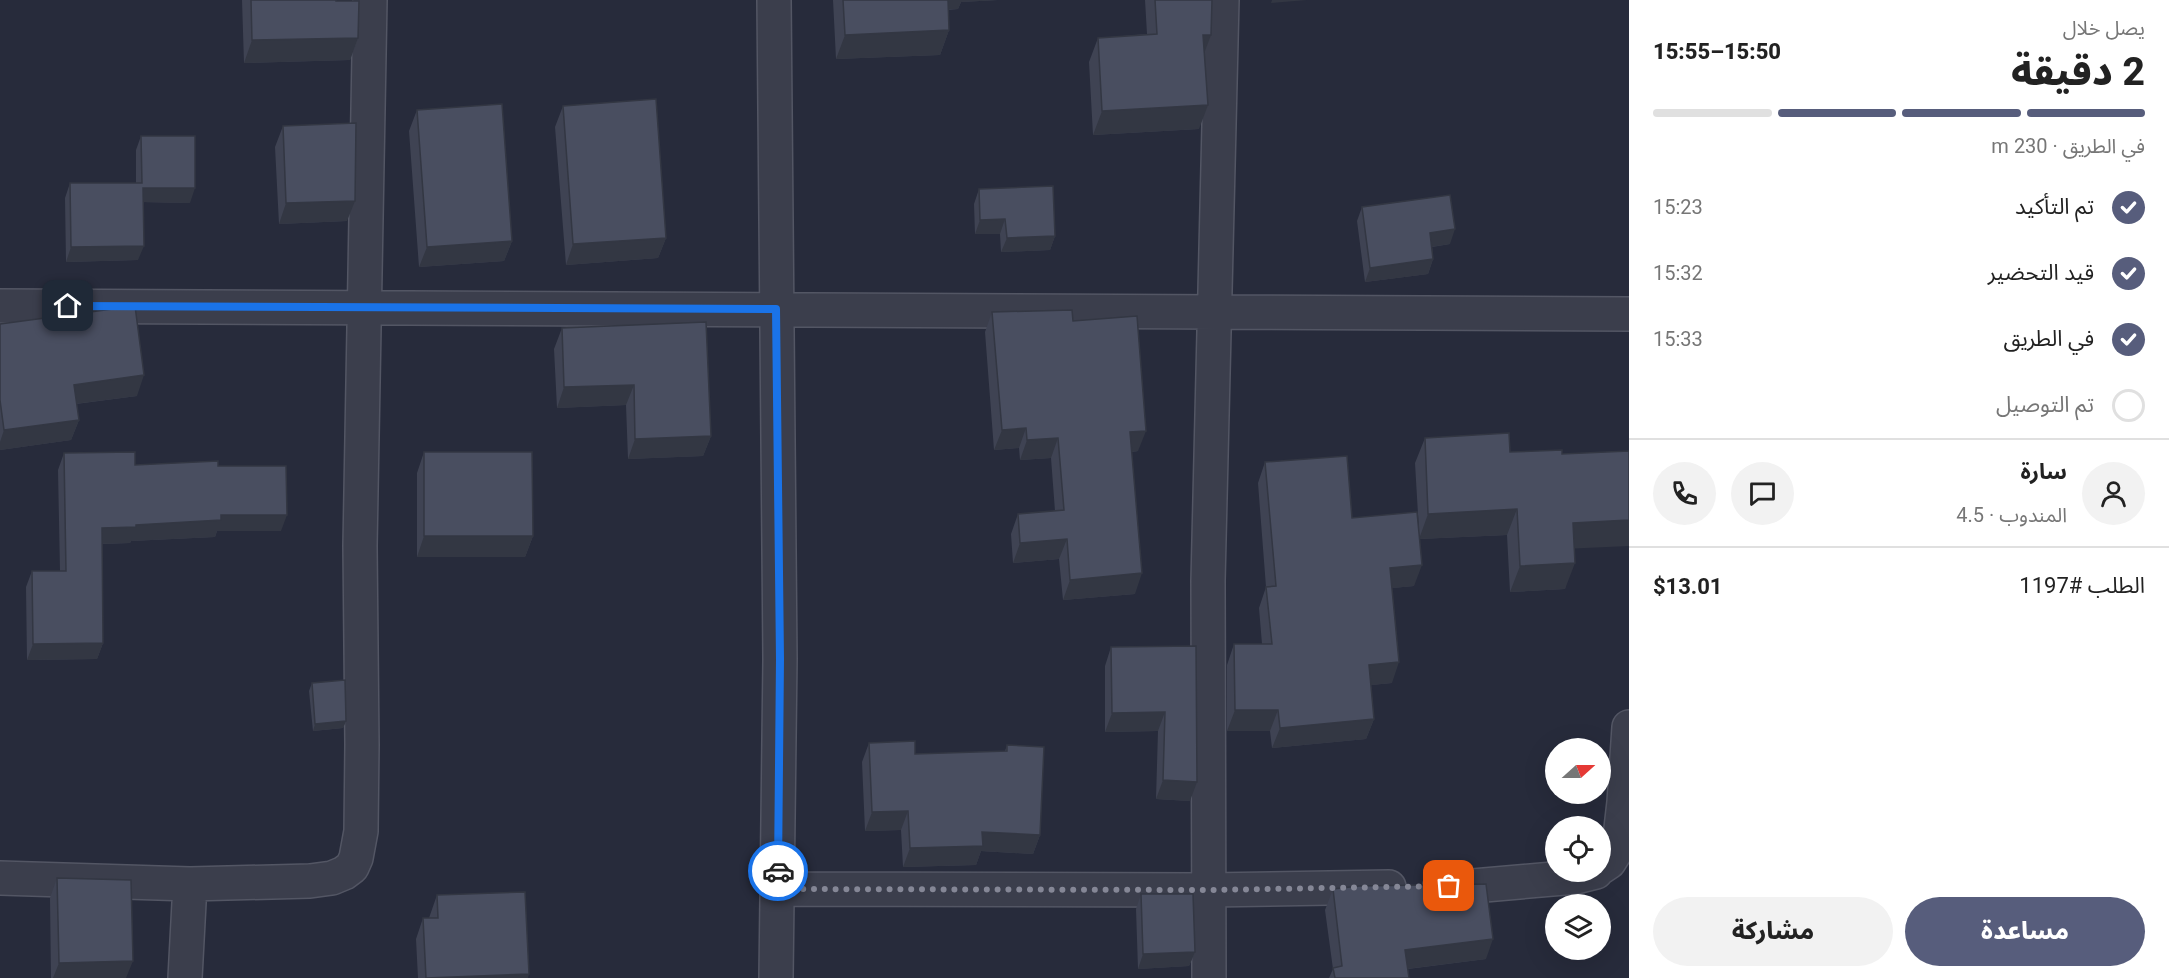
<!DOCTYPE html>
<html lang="ar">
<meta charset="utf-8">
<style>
:root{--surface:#fff;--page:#f2f2f2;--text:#222;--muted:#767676;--line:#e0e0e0;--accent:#575d7c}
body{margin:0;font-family:Roboto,"Noto Sans Arabic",sans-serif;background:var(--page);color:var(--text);direction:rtl;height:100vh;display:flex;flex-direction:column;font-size:22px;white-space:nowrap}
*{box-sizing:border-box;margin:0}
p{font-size:20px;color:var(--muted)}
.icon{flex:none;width:33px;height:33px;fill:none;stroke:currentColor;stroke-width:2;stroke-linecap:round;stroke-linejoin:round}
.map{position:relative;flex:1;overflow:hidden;direction:ltr}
.details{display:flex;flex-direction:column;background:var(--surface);width:540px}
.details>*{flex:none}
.needle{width:39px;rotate:69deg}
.controls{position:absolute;left:1545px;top:738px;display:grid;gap:12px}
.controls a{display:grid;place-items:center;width:66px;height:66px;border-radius:50%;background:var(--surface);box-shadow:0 6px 24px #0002;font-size:30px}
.pin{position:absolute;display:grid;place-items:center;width:51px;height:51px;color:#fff;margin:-26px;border-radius:12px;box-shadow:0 3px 9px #0006}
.courier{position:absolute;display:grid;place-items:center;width:60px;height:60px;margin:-30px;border:4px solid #1a73e8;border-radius:50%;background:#fff;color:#222;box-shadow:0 2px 8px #0007}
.summary em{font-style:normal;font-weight:800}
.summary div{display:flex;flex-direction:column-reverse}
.summary{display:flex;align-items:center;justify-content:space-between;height:102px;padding:0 24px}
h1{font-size:39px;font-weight:800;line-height:45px}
.bar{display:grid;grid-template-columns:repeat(4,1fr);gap:9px 6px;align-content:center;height:72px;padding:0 24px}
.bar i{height:8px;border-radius:4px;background:var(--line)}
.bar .active{background:var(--accent)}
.bar p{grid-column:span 4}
.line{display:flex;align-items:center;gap:15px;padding:0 24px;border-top:2px solid var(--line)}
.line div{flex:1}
.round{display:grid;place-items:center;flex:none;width:63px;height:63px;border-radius:32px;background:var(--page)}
ol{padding:0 24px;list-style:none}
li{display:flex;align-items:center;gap:18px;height:66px}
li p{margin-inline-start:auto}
li .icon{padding:6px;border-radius:50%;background:var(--accent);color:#fff;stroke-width:4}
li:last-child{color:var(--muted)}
li i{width:33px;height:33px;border:3px solid var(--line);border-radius:50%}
.cta{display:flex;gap:12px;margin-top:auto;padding:12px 24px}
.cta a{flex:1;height:69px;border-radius:36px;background:var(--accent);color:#fff;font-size:24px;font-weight:800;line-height:69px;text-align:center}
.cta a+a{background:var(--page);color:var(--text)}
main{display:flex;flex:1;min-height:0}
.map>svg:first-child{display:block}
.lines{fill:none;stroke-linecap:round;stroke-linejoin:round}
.minor-casing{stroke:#535664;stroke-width:36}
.minor{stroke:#3b3e4c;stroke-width:33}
.wall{fill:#3f4353}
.shaded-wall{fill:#333743}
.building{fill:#494e60;stroke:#333743;stroke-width:1.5}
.done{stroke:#858796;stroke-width:6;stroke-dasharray:0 10.8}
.route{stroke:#1a73e8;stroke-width:8}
</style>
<main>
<section class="details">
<div class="summary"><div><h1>2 دقيقة</h1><p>يصل خلال</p></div><em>15:50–15:55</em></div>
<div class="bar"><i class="active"></i><i class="active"></i><i class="active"></i><i></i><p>في الطريق · 230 m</p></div>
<ol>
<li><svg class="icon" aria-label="check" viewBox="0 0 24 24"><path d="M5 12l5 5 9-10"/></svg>تم التأكيد<p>15:23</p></li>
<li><svg class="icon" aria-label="check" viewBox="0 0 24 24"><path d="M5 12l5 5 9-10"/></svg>قيد التحضير<p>15:32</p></li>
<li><svg class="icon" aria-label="check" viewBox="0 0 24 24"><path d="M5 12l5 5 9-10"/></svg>في الطريق<p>15:33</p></li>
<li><i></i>تم التوصيل</li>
</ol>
<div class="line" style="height:108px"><a class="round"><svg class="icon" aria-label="person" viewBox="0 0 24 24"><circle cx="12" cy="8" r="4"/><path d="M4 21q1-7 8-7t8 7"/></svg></a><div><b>سارة</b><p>المندوب · 4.5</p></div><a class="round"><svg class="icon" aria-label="chat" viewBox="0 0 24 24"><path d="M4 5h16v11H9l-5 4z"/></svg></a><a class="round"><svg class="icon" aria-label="phone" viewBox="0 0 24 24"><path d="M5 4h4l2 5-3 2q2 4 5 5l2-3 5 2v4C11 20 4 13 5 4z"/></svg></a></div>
<div class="line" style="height:78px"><div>الطلب #1197</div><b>$13.01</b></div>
<div class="cta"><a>مساعدة</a><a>مشاركة</a></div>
</section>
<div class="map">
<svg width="1629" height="978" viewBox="0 0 1629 978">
<rect width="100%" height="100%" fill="#272b3b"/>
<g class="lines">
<g class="minor-casing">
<path id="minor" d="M774,0L780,659L776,978
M0,306L1629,314
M1600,868L1609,862L1616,851L1620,837L1624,802L1629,727
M0,878L190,884L310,881L332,878L344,873L352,867L356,858L361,831L362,745L360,546L370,0
M1440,886H1473L1576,877L1596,872
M778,889L1209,890L1389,887
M185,978L190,884
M1209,978L1208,581L1222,0"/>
</g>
<use href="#minor" class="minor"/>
</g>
<path class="wall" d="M242,0H336L358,38L350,60L244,63Z
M833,0H998L961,2L958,9L948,10L949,30L940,55L836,59Z
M1145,0H1212L1204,52L1199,129L1093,135L1089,62L1098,38L1147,34Z
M563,106L666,238L658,258L566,265L555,127Z
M417,110L512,241L504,261L419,267L409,131Z
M283,126L347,221L279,224L275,147Z
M141,136L190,203L143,202L138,260L66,262L65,198L70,183H136V150Z
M979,189L1055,236L1050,250L1001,252L1000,234H975L974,204Z
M1362,207L1450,244L1432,247L1433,259L1428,274L1365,282L1357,221Z
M992,312L1073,321L1138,451L1132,452L1135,594L1063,600L1059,559L1013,563L1011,534L1018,514L1055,511L1051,458L1020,460L1019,448L994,450L985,332Z
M0,324L137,396L76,404L79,420L71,440L0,450Z
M562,328L711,436L703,456L628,459L626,405L557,408L554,349Z
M1425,438L1510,452L1574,549L1565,589L1510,592L1507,535L1419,539L1414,586L1392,588V683L1371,685L1374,719L1366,739L1272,748L1270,731H1227V665L1234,644H1262L1259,608L1266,587L1258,483L1265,462L1352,518L1419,531L1415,463Z
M424,452L533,536L525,557H417V473Z
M64,453L135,465L218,466L281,531H217L215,537L131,541L130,543L102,544L103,643L97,659L27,660L26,587L32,571H60L58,470Z
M1196,646L1190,801L1156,799L1158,731L1105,732V666L1111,647Z
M312,683L346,721L343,728L313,731L309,691Z
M869,743L915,754L1005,751L1007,745L1040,835L1033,854L981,851L976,865L903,867L901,830L865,831L862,762Z
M57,878L126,978H51L50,898Z
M1333,889L1486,959L1408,969L1409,978H1329L1333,969L1325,910Z
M1141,894L1195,952L1189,966L1138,969L1136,909Z
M437,895L528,978H418L416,939L423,918H429Z"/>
<path class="shaded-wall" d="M942,0H998L961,2L958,9L938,10Z
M1272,0H1307L1271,3Z
M949,30L940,55L836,59L845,35Z
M1203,35H1211L1202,59Z
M358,38L350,60L244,63L252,40Z
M1208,105L1199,129L1093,135L1102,111Z
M143,188H195L190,203L138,202Z
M355,201L347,221L279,224L286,203Z
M1005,219L1000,234H975L980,220Z
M1455,229L1450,244L1424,248L1430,233Z
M1055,236L1050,250L1001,252L1007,238Z
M666,238L658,258L566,265L573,244Z
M512,241L504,261L419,267L427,247Z
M144,246L138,260L66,262L71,247Z
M1433,259L1428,274L1365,282L1370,268Z
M144,375L137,396L66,405L74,385Z
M634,385L626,405L557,408L564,387Z
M79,420L71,440L0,450V442L4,430Z
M1026,428L1019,448L994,450L1002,430Z
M1146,431L1138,451L1123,453L1130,432Z
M711,436L703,456L628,459L635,439Z
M1058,438L1051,458L1020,460L1027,440Z
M1517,509L1507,535L1419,539L1428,514Z
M221,515H287L281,531H217L215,537L131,541L130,543L97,544L102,528L136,525Z
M1629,520V546L1563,549L1573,523Z
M424,536H533L525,557H417Z
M1067,539L1059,559L1013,563L1020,543Z
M1575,563L1565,589L1510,592L1520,566Z
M1422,565L1414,586L1382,589L1390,568Z
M1142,573L1135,594L1063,600L1070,580Z
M103,643L97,659L27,660L33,644Z
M1399,662L1392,683L1362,686L1369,665Z
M1235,710H1278L1270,731H1227Z
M1165,712L1158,731L1105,732L1112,713Z
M1374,719L1366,739L1272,748L1280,728Z
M346,721L343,728L313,731L315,724Z
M1163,780L1197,782L1190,801L1156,799Z
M908,811L901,830L865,831L872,812Z
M982,832L1040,835L1033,854L981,851L976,865L903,867L910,848Z
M1493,939L1486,959L1398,970L1405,950Z
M1195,952L1189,966L1138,969L1143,954Z
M133,961L126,978H53L59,963Z
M529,974L528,978H437Z"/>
<path class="building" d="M251,0H336V1H359L358,38L252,40Z
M843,0H948L949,30L845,35Z
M1155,0H1212L1211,35H1203L1208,105L1102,111L1098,38L1157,34Z
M656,99L666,238L573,244L563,106Z
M502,104L512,241L427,247L417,110Z
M356,123L355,201L286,203L283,126Z
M141,136H195V188H143L144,246L71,247L70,183H142Z
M1053,186L1055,236L1007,238L1005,219L980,220L979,189Z
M1450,195L1455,229L1430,233L1433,259L1370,268L1362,207Z
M135,306L144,375L74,385L79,420L4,430L0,400V324Z
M1072,310L1073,321L1137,316L1146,431L1130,432L1142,573L1070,580L1067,539L1020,543L1018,514L1064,510L1058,438L1027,440L1026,428L1002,430L992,312Z
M706,322L711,436L635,439L634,385L564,387L562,328Z
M1509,433L1510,452L1562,450V454L1629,451V520L1573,523L1575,563L1520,566L1517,509L1428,514L1425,438Z
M135,452V465L218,461V466H286L287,515H221V520L136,525V527L102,528L103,643L33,644L32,571H66L64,453Z
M424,452H532L533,536H424Z
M1347,456L1352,518L1417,512L1422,565L1390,568L1399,662L1369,665L1374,719L1280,728L1278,710H1235L1234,644H1272L1266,587L1276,586L1265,462Z
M1196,646L1197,782L1163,780L1165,712L1112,713L1111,647Z
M345,680L346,721L315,724L312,683Z
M915,741V754L1007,751V745L1044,747L1040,835L982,832L983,846L910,848L908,811L872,812L869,743Z
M57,878L131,880L133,961L59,963Z
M1486,884L1493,939L1405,950L1409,978H1335L1333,968L1342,966L1333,889L1359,886Z
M525,892L529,974L426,978L423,918H438L437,895Z
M1141,894H1193L1195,952L1143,954Z"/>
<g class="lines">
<path class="done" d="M778,871V889L1209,890L1449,886"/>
<path class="route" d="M68,306L776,309L780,659L778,871"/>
</g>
</svg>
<div class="controls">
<a><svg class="needle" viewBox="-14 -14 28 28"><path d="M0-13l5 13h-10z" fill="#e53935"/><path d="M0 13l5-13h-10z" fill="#767676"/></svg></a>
<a><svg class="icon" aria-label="locate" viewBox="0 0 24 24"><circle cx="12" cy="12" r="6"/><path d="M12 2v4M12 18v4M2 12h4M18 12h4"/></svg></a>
<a><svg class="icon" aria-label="layers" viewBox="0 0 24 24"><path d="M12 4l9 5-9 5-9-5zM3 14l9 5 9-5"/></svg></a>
</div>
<div class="pin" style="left:1449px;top:886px;background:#ea580c"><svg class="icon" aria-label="bag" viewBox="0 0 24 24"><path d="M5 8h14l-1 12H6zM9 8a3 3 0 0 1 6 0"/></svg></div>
<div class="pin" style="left:68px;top:306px;background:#1f2937"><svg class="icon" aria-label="home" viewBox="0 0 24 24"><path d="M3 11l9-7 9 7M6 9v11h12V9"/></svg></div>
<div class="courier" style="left:778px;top:871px"><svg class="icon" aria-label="car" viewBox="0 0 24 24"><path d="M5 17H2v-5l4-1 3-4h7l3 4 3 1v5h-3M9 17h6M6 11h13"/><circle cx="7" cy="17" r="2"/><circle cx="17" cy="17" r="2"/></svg></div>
</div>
</main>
